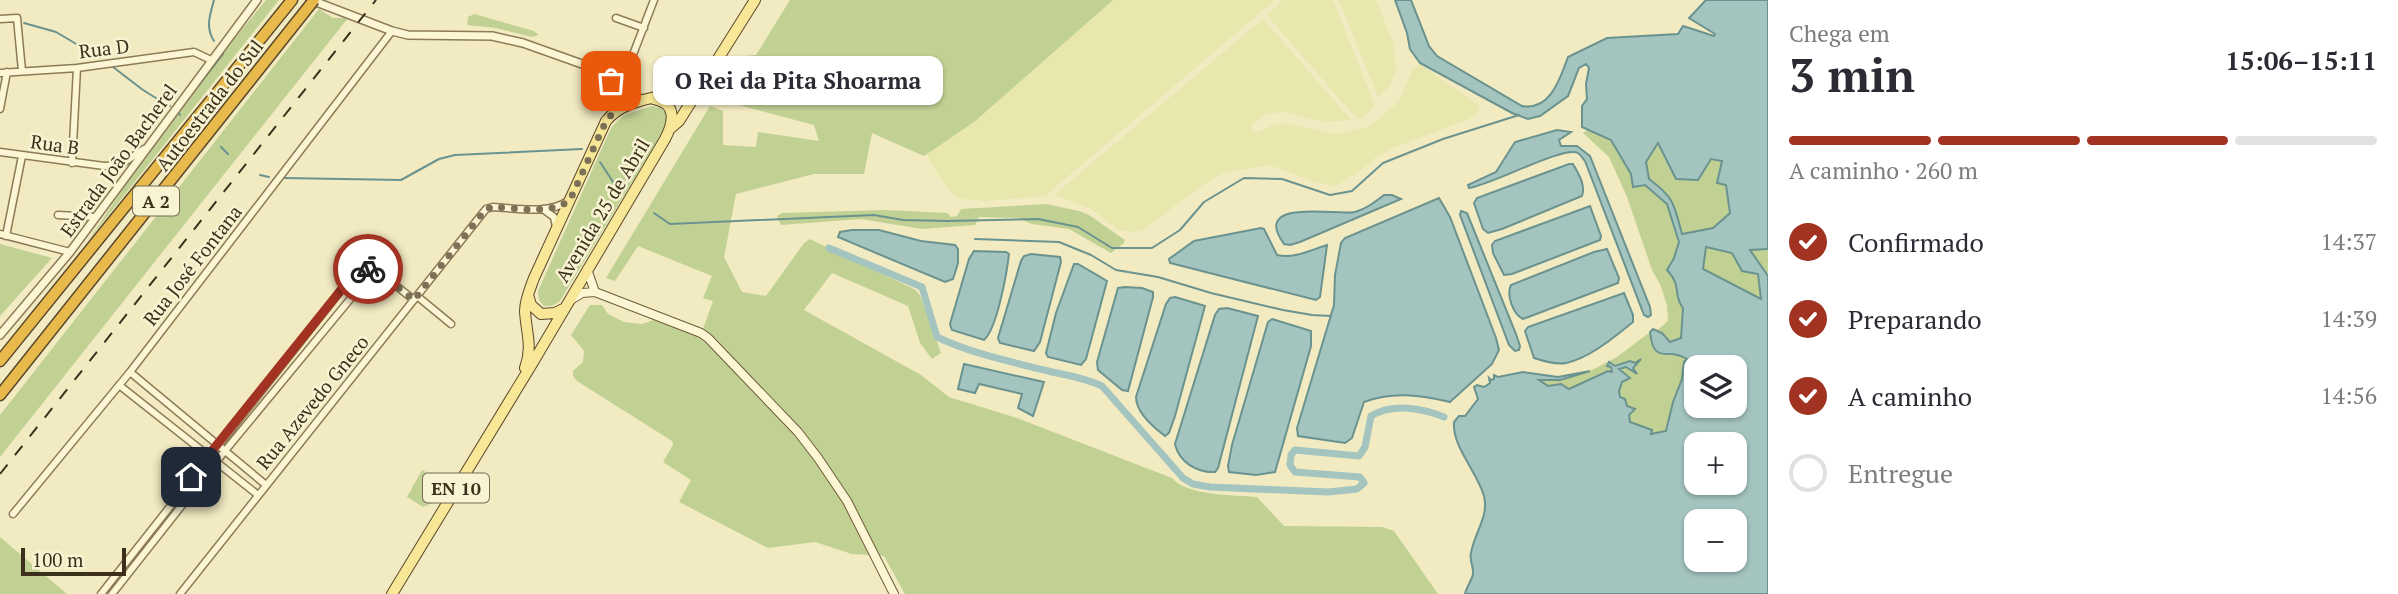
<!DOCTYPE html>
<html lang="pt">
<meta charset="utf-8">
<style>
:root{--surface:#fff;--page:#f7f7f7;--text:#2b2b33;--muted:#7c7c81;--line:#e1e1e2;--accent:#a23322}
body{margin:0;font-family:"PT Serif",serif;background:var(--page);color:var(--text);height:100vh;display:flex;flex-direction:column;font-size:26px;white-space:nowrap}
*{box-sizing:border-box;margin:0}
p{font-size:23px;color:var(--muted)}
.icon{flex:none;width:38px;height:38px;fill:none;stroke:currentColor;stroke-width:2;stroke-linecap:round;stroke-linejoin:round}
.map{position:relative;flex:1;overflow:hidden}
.sheet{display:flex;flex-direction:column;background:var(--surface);width:630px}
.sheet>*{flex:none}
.controls{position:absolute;left:1684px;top:355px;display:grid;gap:14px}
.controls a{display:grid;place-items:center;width:63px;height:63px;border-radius:14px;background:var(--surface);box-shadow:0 2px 5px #0004;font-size:35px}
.scale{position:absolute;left:21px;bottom:18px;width:105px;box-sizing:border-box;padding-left:7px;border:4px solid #3c301c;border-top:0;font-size:19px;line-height:24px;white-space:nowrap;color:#3c301c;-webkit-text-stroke:5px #f8f3d2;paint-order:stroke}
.pin{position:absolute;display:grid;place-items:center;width:60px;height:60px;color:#fff;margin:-30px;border-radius:14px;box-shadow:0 4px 10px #0006}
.courier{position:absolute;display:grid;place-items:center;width:70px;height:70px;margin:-35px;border:5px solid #a23322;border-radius:50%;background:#fff;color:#222;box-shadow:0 2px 9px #0007}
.bubble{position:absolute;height:49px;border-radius:14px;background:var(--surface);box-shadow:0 2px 5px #0004;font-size:23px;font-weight:700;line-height:49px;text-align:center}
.head em{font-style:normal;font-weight:700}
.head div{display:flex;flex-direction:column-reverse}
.head{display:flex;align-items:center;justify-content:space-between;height:119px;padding:0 21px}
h1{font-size:46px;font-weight:700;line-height:52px}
.bar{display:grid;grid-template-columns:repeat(4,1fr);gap:10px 7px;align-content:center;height:84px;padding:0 21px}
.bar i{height:9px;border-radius:5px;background:var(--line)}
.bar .selected{background:var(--accent)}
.bar p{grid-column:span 4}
ol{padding:0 21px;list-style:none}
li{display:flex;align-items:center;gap:21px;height:77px}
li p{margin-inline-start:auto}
li .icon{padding:7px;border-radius:50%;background:var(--accent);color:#fff;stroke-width:4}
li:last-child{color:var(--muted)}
li i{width:38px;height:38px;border:4px solid var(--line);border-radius:50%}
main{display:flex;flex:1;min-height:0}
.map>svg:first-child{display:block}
.farmland{fill:#e8e7ae}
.green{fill:#c1d194}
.water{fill:#a4c4bf;stroke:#6a938f;stroke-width:2;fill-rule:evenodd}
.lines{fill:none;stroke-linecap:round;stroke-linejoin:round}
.stream{stroke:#6a938f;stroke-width:2}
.canal{stroke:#a4c4bf;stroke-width:7}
.minor-casing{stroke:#8d7b57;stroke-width:9}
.tertiary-casing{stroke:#8d7b57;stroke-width:10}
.secondary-casing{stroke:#6f5c3a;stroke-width:10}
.primary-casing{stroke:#5a482c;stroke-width:12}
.motorway-casing{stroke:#5a482c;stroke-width:13}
.minor{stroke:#fcf6d5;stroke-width:6}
.tertiary{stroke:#fcf6d5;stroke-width:7}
.secondary{stroke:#fcf6d5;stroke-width:8}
.primary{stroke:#f8e796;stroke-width:10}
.motorway{stroke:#e8b94b;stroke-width:10}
.rail{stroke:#3c301c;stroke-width:2;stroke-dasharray:12 12;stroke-linecap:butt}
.motorway-bridge-casing{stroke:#5a482c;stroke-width:13;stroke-linecap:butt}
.motorway-bridge{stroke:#e8b94b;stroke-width:10}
.done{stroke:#7c7156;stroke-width:7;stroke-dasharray:0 12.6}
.route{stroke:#a23322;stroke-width:9}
.labels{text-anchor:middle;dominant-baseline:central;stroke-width:5;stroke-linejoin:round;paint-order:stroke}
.shield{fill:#f8f3d2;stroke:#746a53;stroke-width:2}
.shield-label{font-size:18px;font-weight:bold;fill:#3c301c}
.street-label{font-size:19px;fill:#3c301c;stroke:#f8f3d2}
</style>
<main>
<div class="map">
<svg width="1768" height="594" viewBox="0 0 1768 594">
<rect width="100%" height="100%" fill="#f2eac1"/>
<path class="farmland" d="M1110,0H1275L1045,196L987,201L961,199L950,192L930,162L926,151Z
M1283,0H1333L1375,106L1361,119H1357L1267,15Z
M1339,0H1376L1394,45L1396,70L1389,87L1378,97Z
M1263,19L1351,120L1324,122L1284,112L1266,114L1253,123L1251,130L1255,133L1271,126L1284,123L1336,134L1365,128L1380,118L1399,101L1413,70L1420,64L1479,106V112L1469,119L1393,148L1376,157L1363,169L1336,186L1316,182L1269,165L1228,172L1215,177L1193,192L1143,230L1132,232L1119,230L1091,209L1054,195Z"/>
<path class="green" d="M266,0H279L88,241L140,163L210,68Z
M790,0H1113L974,122L924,156L872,133L864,174H814L736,194L724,257L742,292L766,296L804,243L810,239L914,289L920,295L941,353L932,359L920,343L908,306L832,273L804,310L921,375L949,397L1017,418L1172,478C1187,496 1234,495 1257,497L1284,526L1382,527L1394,531L1438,594H905L884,556L852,554L815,542L768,548L679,502L691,480L663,462L673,445L672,441L577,381L573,376V371L583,362L584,351L571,335L590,305H602L608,314L624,322L642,324L654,320L697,336L703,329L713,301L703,298L712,276L638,246L615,281L606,278L710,106L723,111V145L756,147L758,132L819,141L814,125L739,105L726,85L745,56L756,55Z
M319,9L333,18H348L0,457V415Z
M474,14L534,31L539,35L532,37L496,28L467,25L468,17Z
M651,106L661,108L666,114L667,124L560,301L552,306H544L539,300L538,291L611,128L623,116Z
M1589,129L1694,146L1768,182V310L1750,331L1670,342L1656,331L1668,321L1667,305L1660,284L1652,270L1627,197L1609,157L1583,133Z
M1046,204L1079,211L1089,215L1125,240L1124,243L1111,253L1069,229L1032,224L1017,218L979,217L975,225L922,229L861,219L781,225L777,216L782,213L886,210L947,213L951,217L957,216L961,209Z
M0,244L52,258L0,316Z
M1650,332L1656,352C1669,358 1681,356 1694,348L1696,406H1734L1738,412L1696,444V483L1701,519L1484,387L1490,383L1489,378L1491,380L1494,379V375L1498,377L1523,372L1558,377L1590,371L1617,357Z
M422,470L450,484L440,500L423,507L407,497Z
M0,537L67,594H0Z"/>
<path class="water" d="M1395,0H1411L1429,46L1437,56L1522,106C1551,111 1560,78 1568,57L1607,38L1678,34L1683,26L1714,36L1715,34L1689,18L1706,0H1768V249L1750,250L1768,276V594H1465C1466,588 1472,580 1473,574C1474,567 1469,560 1471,553C1475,531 1489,517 1484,496C1477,471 1452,447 1454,422L1459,416H1465L1478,399L1474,387L1477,385L1484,387L1490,383L1489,378L1491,380L1494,379V375L1498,377L1523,372L1558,377L1590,371L1560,380H1539L1548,386L1561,384L1569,389L1608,371L1612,372L1611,367L1607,366L1609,362L1615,366L1630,361L1635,363L1641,359L1633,368L1637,374L1626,367L1619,369L1630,378L1622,382L1619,391L1620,397L1625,399L1627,406L1635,409L1629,415L1630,422L1652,430L1651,434L1666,431L1673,402L1682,379L1684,362L1687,359C1667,346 1654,367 1650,332L1653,329L1662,333L1670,342L1681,338L1683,308C1672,294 1683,287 1667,270L1674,258L1679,242L1667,204L1645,185L1633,187L1631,174L1611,140L1582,127V106L1587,99L1586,84L1589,68L1586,64L1579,68L1568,96L1540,116L1528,119L1512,113L1420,63L1410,49L1407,33ZM1658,143L1676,179L1698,180L1711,159L1722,161L1717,183L1726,185L1730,213L1713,228L1682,234C1674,205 1675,198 1649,179L1646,162ZM1706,247L1732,253L1742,271L1758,274L1761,299L1703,269ZM1696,368H1734V406H1696ZM1696,444H1734V483H1696ZM1696,522H1734V560H1696Z
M1557,130L1571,132L1559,140L1561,146H1577L1590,156L1650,307L1651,315L1648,317L1644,315L1585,161C1583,159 1581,155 1578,153C1565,145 1491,185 1469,188L1468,185L1496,172L1515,142Z
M1569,164H1573C1578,173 1586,185 1582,196L1502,229L1488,233L1483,229L1474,203L1477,198Z
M1384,195H1392L1401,199L1300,242L1290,245L1284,244C1250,197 1337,216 1355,212C1366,209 1375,202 1384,195Z
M1439,198L1450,217L1496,338L1499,350L1492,364L1450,402C1421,395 1392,391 1364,402L1352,438L1345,443L1298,436L1297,428L1334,305L1335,275L1341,243L1345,238Z
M1590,206L1601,236L1600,240L1512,274L1504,275L1493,253L1492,245L1495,241Z
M1461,211L1467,213L1516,334L1520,346L1519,350L1515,351L1509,345L1460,215Z
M1261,228L1264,229L1277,255C1294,259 1311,250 1327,245L1320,297L1316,300L1170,263L1169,259L1194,241Z
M852,230H879L921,241L955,245L958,249V263L953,279L945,282L838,237L840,232Z
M1607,249L1619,278L1618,283L1523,319C1513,314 1506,295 1511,285L1594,252Z
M974,251L1006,252L1009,254C1007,272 997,329 984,340L952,330L950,324L969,259Z
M1031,254L1060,257L1061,262L1040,342L1034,351L1000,343L998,338L1021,261L1024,256Z
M1074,264H1078L1107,281L1086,359L1081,365L1048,357L1046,353L1056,313Z
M1125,287L1142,288L1153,292V297L1128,391L1122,390L1098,370L1097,362L1118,288Z
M1624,293L1633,315V322C1614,337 1590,358 1566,363C1556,365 1543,361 1534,358L1525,331L1528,327Z
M1175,297L1205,306L1175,416L1169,433L1165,436C1153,427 1136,412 1136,397L1166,304L1170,298Z
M1227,308L1258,316L1218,468L1215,472C1197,473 1179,462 1175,444L1215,315L1219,309Z
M1272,319L1311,331V346L1275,472L1256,475L1229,472L1228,466L1232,445L1268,322Z
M964,364L1044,382L1033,416L1018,408L1022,394L979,384L975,393L958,389Z"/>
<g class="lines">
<path class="stream" d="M24,23L56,32L100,58
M214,41C205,27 210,15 214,0
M113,67L143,90L164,103
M168,105L170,106
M180,115L178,112L223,54L221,52
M221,147L228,154
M600,162L619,191
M260,175L269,177
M284,178L401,180L439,159L455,155L582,149
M654,213L670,224L874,215L903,220L948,221L1038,219L1078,227L1112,248H1152L1180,230L1204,202L1244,178L1282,179L1330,195L1352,191L1383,163L1443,139L1519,115
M975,239L1059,242L1091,255L1116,270L1158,277L1211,293L1283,310L1312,315L1331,316"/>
<path class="canal" d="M829,248L922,287L937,337C970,353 1008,361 1044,370C1064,375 1083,377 1102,386L1183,478L1193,484L1210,487L1328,492L1357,489L1364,483L1360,477L1295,472L1290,465L1291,455L1295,450L1359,456L1365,447L1371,416C1393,403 1422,408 1444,417"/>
<g class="minor-casing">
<path id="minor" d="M616,18L644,28
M0,19L17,18L22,71
M629,65L654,0
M0,73L77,68L194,52L211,60
M610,74L620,72L629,65L625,78V87
M0,109L7,72
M0,152L104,166L120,165L144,149
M72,163L77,68
M543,209L554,217L556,227
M58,215L95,217
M0,234L70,252
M6,236L22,156
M375,269L414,300
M417,296L451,324
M130,372L266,485
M119,385L258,495
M13,514L130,372L392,31
M101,594L353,275L366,269H375
M112,594L224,452L375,269
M180,594L486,209L493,207C515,208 548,215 568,201"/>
</g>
<g class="tertiary-casing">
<path id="tertiary" d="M311,0L392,31L408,35L492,36L523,43L610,74C623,82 628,92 643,100
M601,75L611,81L619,93L614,112
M0,335L70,252L257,0"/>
</g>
<g class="secondary-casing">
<path id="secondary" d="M587,269L595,292
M569,301L582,293L595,292L701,333L708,338L798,432L818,458L847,501L894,594"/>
</g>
<g class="primary-casing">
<path id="primary" d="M671,128L679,121L755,0
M528,295L531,305L541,314L555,313L563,309
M525,368C533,347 526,332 525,311C525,300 530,289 534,278L606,121C630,92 675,102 704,78
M392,594L532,364L665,139C674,122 677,103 654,99"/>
</g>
<g class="motorway-casing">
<path id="motorway" d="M0,361L292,0
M0,395L310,5"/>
</g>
<use href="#minor" class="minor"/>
<use href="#tertiary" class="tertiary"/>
<use href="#secondary" class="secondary"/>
<use href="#primary" class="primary"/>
<use href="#motorway" class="motorway"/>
<path class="rail" d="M0,474L376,0"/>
<g class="motorway-bridge-casing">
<path id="motorway-bridge" d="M310,5L314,0"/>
</g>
<use href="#motorway-bridge" class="motorway-bridge"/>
</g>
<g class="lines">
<path class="done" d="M368,269H375L414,300L486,209L493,207C517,208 550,215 570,200L606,121L614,112L619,93L611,81"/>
<path class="route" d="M191,477L353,275L368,269"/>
</g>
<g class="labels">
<g class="shield">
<rect x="133" y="186.5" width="46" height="29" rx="5"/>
<rect x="423" y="473.5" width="66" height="29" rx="5"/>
</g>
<g class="shield-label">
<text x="156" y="201">A 2</text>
<text x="456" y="488">EN 10</text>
</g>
<g class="street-label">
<text transform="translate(104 48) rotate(-7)">Rua D</text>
<text transform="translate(209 105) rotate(-52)">Autoestrada do Sul</text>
<text transform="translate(55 144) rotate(8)">Rua B</text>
<text transform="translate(118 160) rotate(-54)">Estrada João Bacherel</text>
<text transform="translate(602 210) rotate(-59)">Avenida 25 de Abril</text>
<text transform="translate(192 265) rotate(-52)">Rua José Fontana</text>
<text transform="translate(312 402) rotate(-51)">Rua Azevedo Gneco</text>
</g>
</g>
</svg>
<div class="controls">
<a><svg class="icon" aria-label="layers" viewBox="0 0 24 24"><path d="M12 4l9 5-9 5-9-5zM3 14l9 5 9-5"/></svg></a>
<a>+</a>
<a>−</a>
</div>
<div class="scale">100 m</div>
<div class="pin" style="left:611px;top:81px;background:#ea580c"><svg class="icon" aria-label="bag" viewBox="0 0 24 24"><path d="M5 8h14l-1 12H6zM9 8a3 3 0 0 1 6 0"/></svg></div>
<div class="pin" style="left:191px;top:477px;background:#1f2937"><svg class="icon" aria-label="home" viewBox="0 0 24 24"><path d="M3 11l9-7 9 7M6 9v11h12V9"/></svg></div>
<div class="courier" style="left:368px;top:269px"><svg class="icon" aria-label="bike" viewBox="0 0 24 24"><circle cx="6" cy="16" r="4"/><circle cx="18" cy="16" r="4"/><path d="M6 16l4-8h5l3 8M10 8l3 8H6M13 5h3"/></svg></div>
<div class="bubble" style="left:653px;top:56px;width:290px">O Rei da Pita Shoarma</div>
</div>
<section class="sheet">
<div class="head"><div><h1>3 min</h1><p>Chega em</p></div><em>15:06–15:11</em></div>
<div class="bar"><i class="selected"></i><i class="selected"></i><i class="selected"></i><i></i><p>A caminho · 260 m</p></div>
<ol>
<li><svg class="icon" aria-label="check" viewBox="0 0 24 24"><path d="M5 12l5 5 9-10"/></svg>Confirmado<p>14:37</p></li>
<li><svg class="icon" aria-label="check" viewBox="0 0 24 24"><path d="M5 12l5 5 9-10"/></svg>Preparando<p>14:39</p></li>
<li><svg class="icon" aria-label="check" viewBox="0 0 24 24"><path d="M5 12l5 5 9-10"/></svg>A caminho<p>14:56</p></li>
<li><i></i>Entregue</li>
</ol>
</section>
</main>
